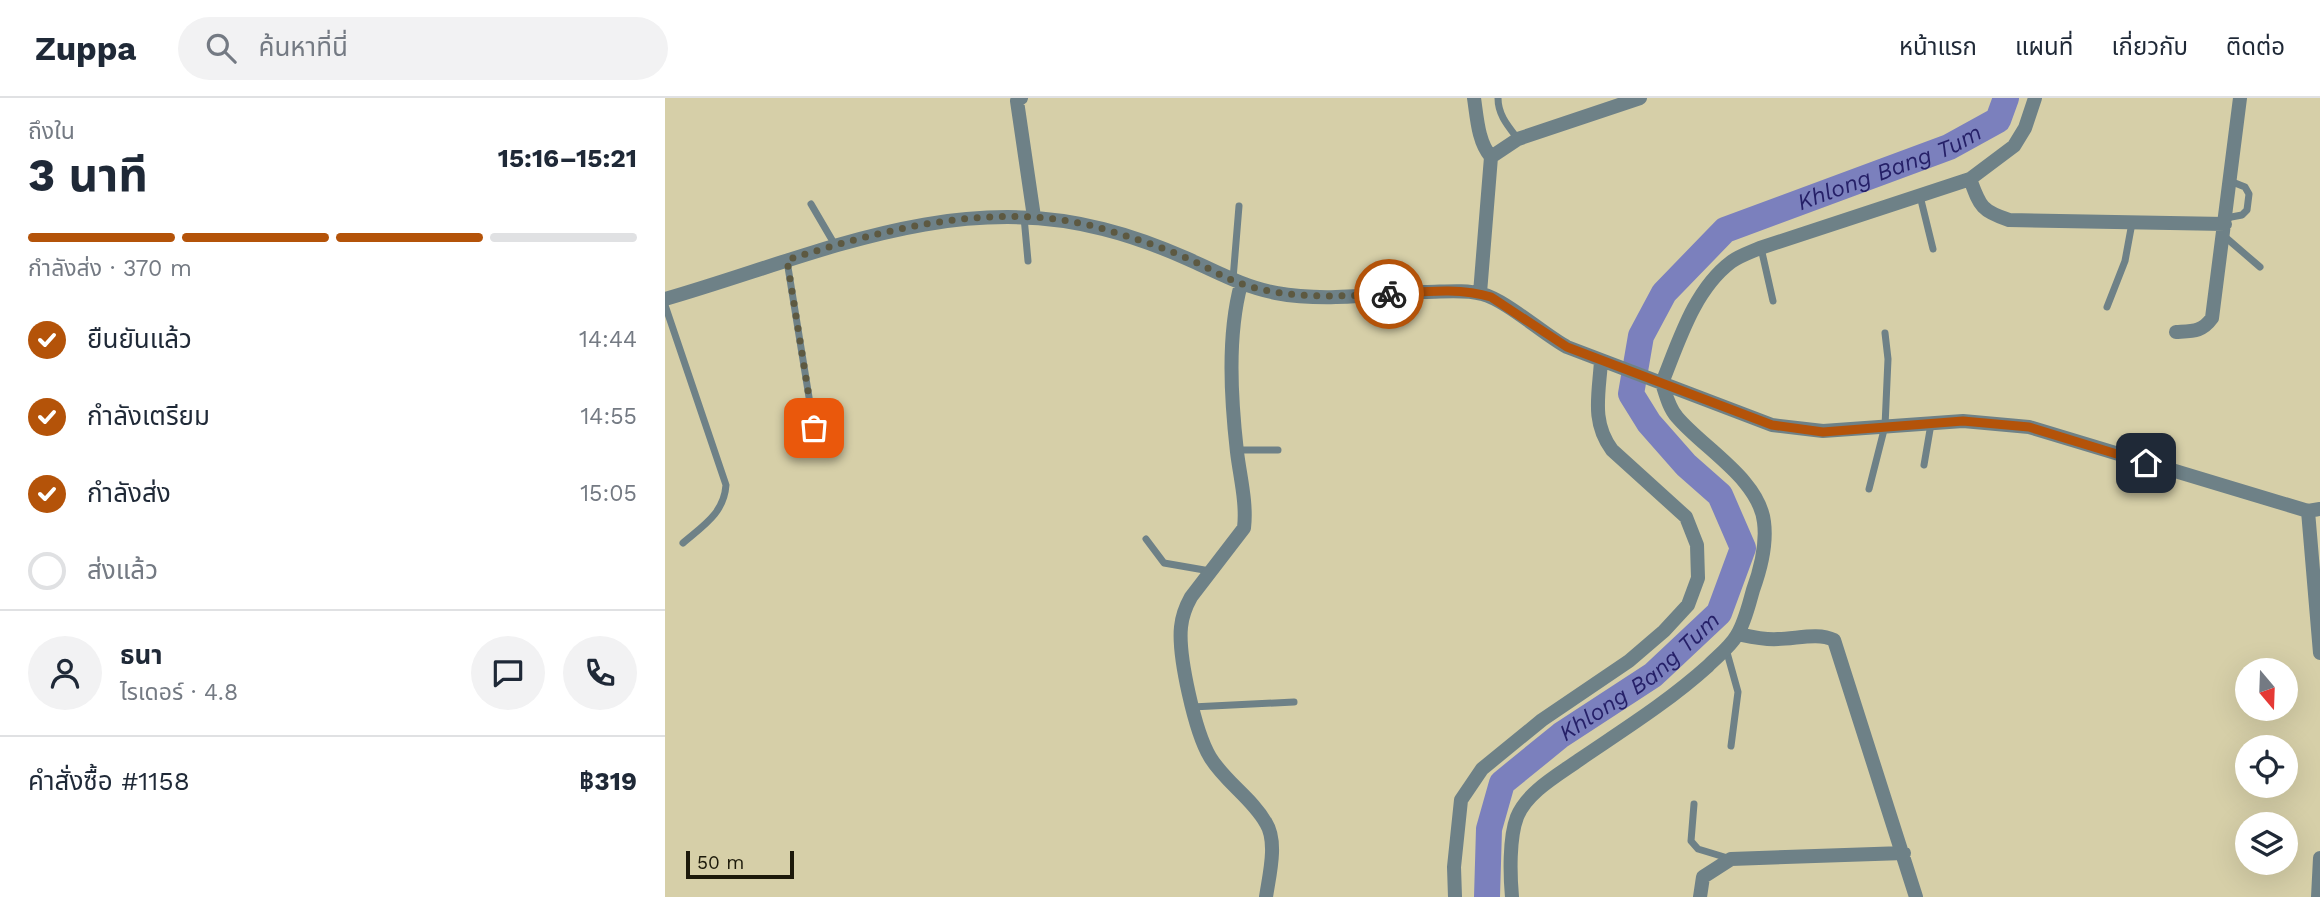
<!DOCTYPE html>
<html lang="th">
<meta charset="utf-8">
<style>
:root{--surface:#fff;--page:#f2f2f3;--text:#1f2937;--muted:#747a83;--line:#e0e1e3;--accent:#b45309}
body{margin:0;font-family:"Work Sans","Noto Sans Thai",sans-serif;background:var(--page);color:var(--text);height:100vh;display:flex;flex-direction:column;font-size:26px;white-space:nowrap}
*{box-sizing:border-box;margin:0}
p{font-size:23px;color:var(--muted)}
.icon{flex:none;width:38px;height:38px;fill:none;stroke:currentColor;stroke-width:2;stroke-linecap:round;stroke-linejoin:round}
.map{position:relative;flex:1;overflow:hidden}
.drawer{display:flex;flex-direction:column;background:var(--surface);width:665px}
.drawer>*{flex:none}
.needle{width:46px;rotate:161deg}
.fabs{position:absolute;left:1570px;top:560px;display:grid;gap:14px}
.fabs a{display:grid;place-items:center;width:63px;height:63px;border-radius:50%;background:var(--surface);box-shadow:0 7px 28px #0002;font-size:35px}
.scale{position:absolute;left:21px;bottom:18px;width:108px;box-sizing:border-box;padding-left:7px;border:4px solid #1c190a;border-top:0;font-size:19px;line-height:24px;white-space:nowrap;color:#1c190a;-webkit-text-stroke:5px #d6cfa8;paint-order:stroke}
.pin{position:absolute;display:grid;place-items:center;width:60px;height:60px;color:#fff;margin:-30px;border-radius:14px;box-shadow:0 4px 10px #0006}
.courier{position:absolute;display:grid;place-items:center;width:70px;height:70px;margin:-35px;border:5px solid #b45309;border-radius:50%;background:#fff;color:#222;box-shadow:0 2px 9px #0007}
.overview em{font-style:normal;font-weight:700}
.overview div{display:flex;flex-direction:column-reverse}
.overview{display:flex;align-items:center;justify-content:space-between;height:119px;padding:0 28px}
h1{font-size:46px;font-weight:700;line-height:52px}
.bar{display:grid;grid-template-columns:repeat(4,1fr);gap:10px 7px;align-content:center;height:84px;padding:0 28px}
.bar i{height:9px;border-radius:5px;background:var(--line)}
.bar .active{background:var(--accent)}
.bar p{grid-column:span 4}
.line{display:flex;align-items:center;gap:18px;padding:0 28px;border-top:2px solid var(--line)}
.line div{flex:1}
.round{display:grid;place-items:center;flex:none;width:74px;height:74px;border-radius:37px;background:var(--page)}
ol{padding:0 28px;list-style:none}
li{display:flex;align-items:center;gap:21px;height:77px}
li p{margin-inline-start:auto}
li .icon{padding:7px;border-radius:50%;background:var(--accent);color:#fff;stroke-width:4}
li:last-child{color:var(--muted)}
li i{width:38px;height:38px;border:4px solid var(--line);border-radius:50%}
header{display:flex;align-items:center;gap:42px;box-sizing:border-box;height:98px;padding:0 35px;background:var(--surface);border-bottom:2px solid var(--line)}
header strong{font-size:33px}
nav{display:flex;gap:38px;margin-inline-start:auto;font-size:24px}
.search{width:490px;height:63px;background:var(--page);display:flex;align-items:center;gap:18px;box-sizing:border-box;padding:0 24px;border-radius:38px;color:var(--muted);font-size:26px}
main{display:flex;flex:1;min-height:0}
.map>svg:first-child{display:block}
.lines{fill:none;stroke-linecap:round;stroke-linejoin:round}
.river{stroke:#7b80bd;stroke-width:26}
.service{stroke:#6e8187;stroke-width:7}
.minor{stroke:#6e8187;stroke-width:14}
.done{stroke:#5d5941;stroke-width:7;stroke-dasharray:0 12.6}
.route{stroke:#b45309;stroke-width:9}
.labels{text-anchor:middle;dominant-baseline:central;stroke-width:7;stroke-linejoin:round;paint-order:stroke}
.water-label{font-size:23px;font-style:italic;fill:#251f67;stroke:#d6cfa8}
</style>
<header>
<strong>Zuppa</strong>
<div class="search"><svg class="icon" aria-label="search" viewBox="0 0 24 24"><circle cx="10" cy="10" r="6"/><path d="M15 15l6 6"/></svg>ค้นหาที่นี่</div>
<nav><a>หน้าแรก</a><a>แผนที่</a><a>เกี่ยวกับ</a><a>ติดต่อ</a></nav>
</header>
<main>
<section class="drawer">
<div class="overview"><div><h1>3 นาที</h1><p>ถึงใน</p></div><em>15:16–15:21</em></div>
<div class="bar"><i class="active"></i><i class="active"></i><i class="active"></i><i></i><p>กำลังส่ง · 370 m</p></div>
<ol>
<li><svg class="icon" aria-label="check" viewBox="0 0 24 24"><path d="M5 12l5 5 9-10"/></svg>ยืนยันแล้ว<p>14:44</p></li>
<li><svg class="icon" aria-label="check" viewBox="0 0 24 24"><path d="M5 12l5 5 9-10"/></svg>กำลังเตรียม<p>14:55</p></li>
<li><svg class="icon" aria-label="check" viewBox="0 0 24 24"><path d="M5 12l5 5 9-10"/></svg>กำลังส่ง<p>15:05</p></li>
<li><i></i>ส่งแล้ว</li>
</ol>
<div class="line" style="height:126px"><a class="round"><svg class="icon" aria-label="person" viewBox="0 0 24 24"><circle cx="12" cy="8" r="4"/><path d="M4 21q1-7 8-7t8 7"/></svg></a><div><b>ธนา</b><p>ไรเดอร์ · 4.8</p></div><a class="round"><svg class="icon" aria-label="chat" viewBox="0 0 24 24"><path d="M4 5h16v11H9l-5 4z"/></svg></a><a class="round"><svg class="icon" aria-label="phone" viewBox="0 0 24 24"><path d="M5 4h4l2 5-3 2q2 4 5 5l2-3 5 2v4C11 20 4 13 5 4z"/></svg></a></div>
<div class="line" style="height:91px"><div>คำสั่งซื้อ #1158</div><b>฿319</b></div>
</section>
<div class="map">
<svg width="1655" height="799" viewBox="0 0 1655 799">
<rect width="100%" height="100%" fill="#d6cfa8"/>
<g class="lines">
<path class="river" id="s1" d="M822,799L824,731L837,685L896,637L988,577L1054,515L1078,450L1055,397L1021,367L984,325L966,296L976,238L999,195L1060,132L1284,49L1333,22L1341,0"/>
<path class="service" d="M833,0C833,17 843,28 853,41
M1255,98L1268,151
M146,106L170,147
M359,119L363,163
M1561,120L1577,117L1582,112L1584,96L1580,89L1565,83
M1559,138L1595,169
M1096,150L1108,203
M122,163L149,330
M568,181L574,108
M0,207L61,387C59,415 39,427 18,445
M1442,209L1460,163L1467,125
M573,352H613
M1259,367L1266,326
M1204,391L1220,328L1223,261L1220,235
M481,441L499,465L545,473
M1061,551L1073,594L1066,648
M527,609L629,604
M1029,706L1026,743L1033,751L1066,761"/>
<path class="minor" d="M356,0L352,3L369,119
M809,0C812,20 813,44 826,59L815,195
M826,59L853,41L975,0
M1305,81C1315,108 1316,113 1344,122L1560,126
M576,186C562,238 566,301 572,354C575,379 582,405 579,430L526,499C521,508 517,518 516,529C513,558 530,634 545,659C560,684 587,700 601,725C613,744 604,778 601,799
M0,201C143,160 286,91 438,131C466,138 496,149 523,161C552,174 579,189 611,195C659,204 711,196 759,194C778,194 799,191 817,196C841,202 878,236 902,249L1107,327L1158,333L1298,323L1364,329L1643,413L1655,411
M1511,234C1528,233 1537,234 1547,220L1575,0
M1643,413L1655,555
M1073,536C1087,539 1099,542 1113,541C1131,541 1153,534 1169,542L1251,799
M790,799L789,769L796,702L817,671L877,622L964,563L999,533L1023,507L1033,480L1032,447L1021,419L947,352C926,324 934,296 936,263
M847,799C845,777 844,740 852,719C862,694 893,677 914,662C958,632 1003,604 1043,568C1053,558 1065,549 1072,537C1080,524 1084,506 1088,492C1096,470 1102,447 1099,424C1094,381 1038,350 1012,319C1004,310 1001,297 997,285C1014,243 1029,192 1066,164C1074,158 1086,154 1095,150L1305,81L1349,48L1360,30L1370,0
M1035,799L1038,779L1066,761L1239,755
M1653,799L1655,760"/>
</g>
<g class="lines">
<path class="done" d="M149,330L122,162C222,130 335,101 439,131C468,140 497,149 524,161C542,169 559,180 577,186C625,202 675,198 724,196"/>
<path class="route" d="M724,196C757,194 794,189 826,199L902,249L1107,327L1158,334L1298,323L1364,329L1481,365"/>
</g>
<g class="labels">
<g class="water-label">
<text stroke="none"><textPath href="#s1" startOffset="1026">Khlong Bang Tum</textPath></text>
<text stroke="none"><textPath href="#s1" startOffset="290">Khlong Bang Tum</textPath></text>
</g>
</g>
</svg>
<div class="fabs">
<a><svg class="needle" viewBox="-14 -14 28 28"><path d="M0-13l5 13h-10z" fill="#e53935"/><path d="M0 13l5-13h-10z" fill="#747a83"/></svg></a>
<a><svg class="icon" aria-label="locate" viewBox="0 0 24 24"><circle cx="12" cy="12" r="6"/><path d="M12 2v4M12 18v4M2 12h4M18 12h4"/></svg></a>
<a><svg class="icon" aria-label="layers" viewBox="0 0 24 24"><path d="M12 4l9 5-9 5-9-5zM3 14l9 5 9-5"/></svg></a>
</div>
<div class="scale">50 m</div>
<div class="pin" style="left:149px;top:330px;background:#ea580c"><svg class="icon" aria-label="bag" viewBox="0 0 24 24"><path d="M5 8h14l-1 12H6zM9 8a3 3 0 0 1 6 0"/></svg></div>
<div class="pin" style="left:1481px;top:365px;background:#1f2937"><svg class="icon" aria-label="home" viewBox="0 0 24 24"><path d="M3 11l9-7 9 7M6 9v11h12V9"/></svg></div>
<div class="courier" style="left:724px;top:196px"><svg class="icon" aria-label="bike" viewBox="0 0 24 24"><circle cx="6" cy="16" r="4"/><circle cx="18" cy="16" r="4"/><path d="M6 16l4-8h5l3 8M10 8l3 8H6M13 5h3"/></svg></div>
</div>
</main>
